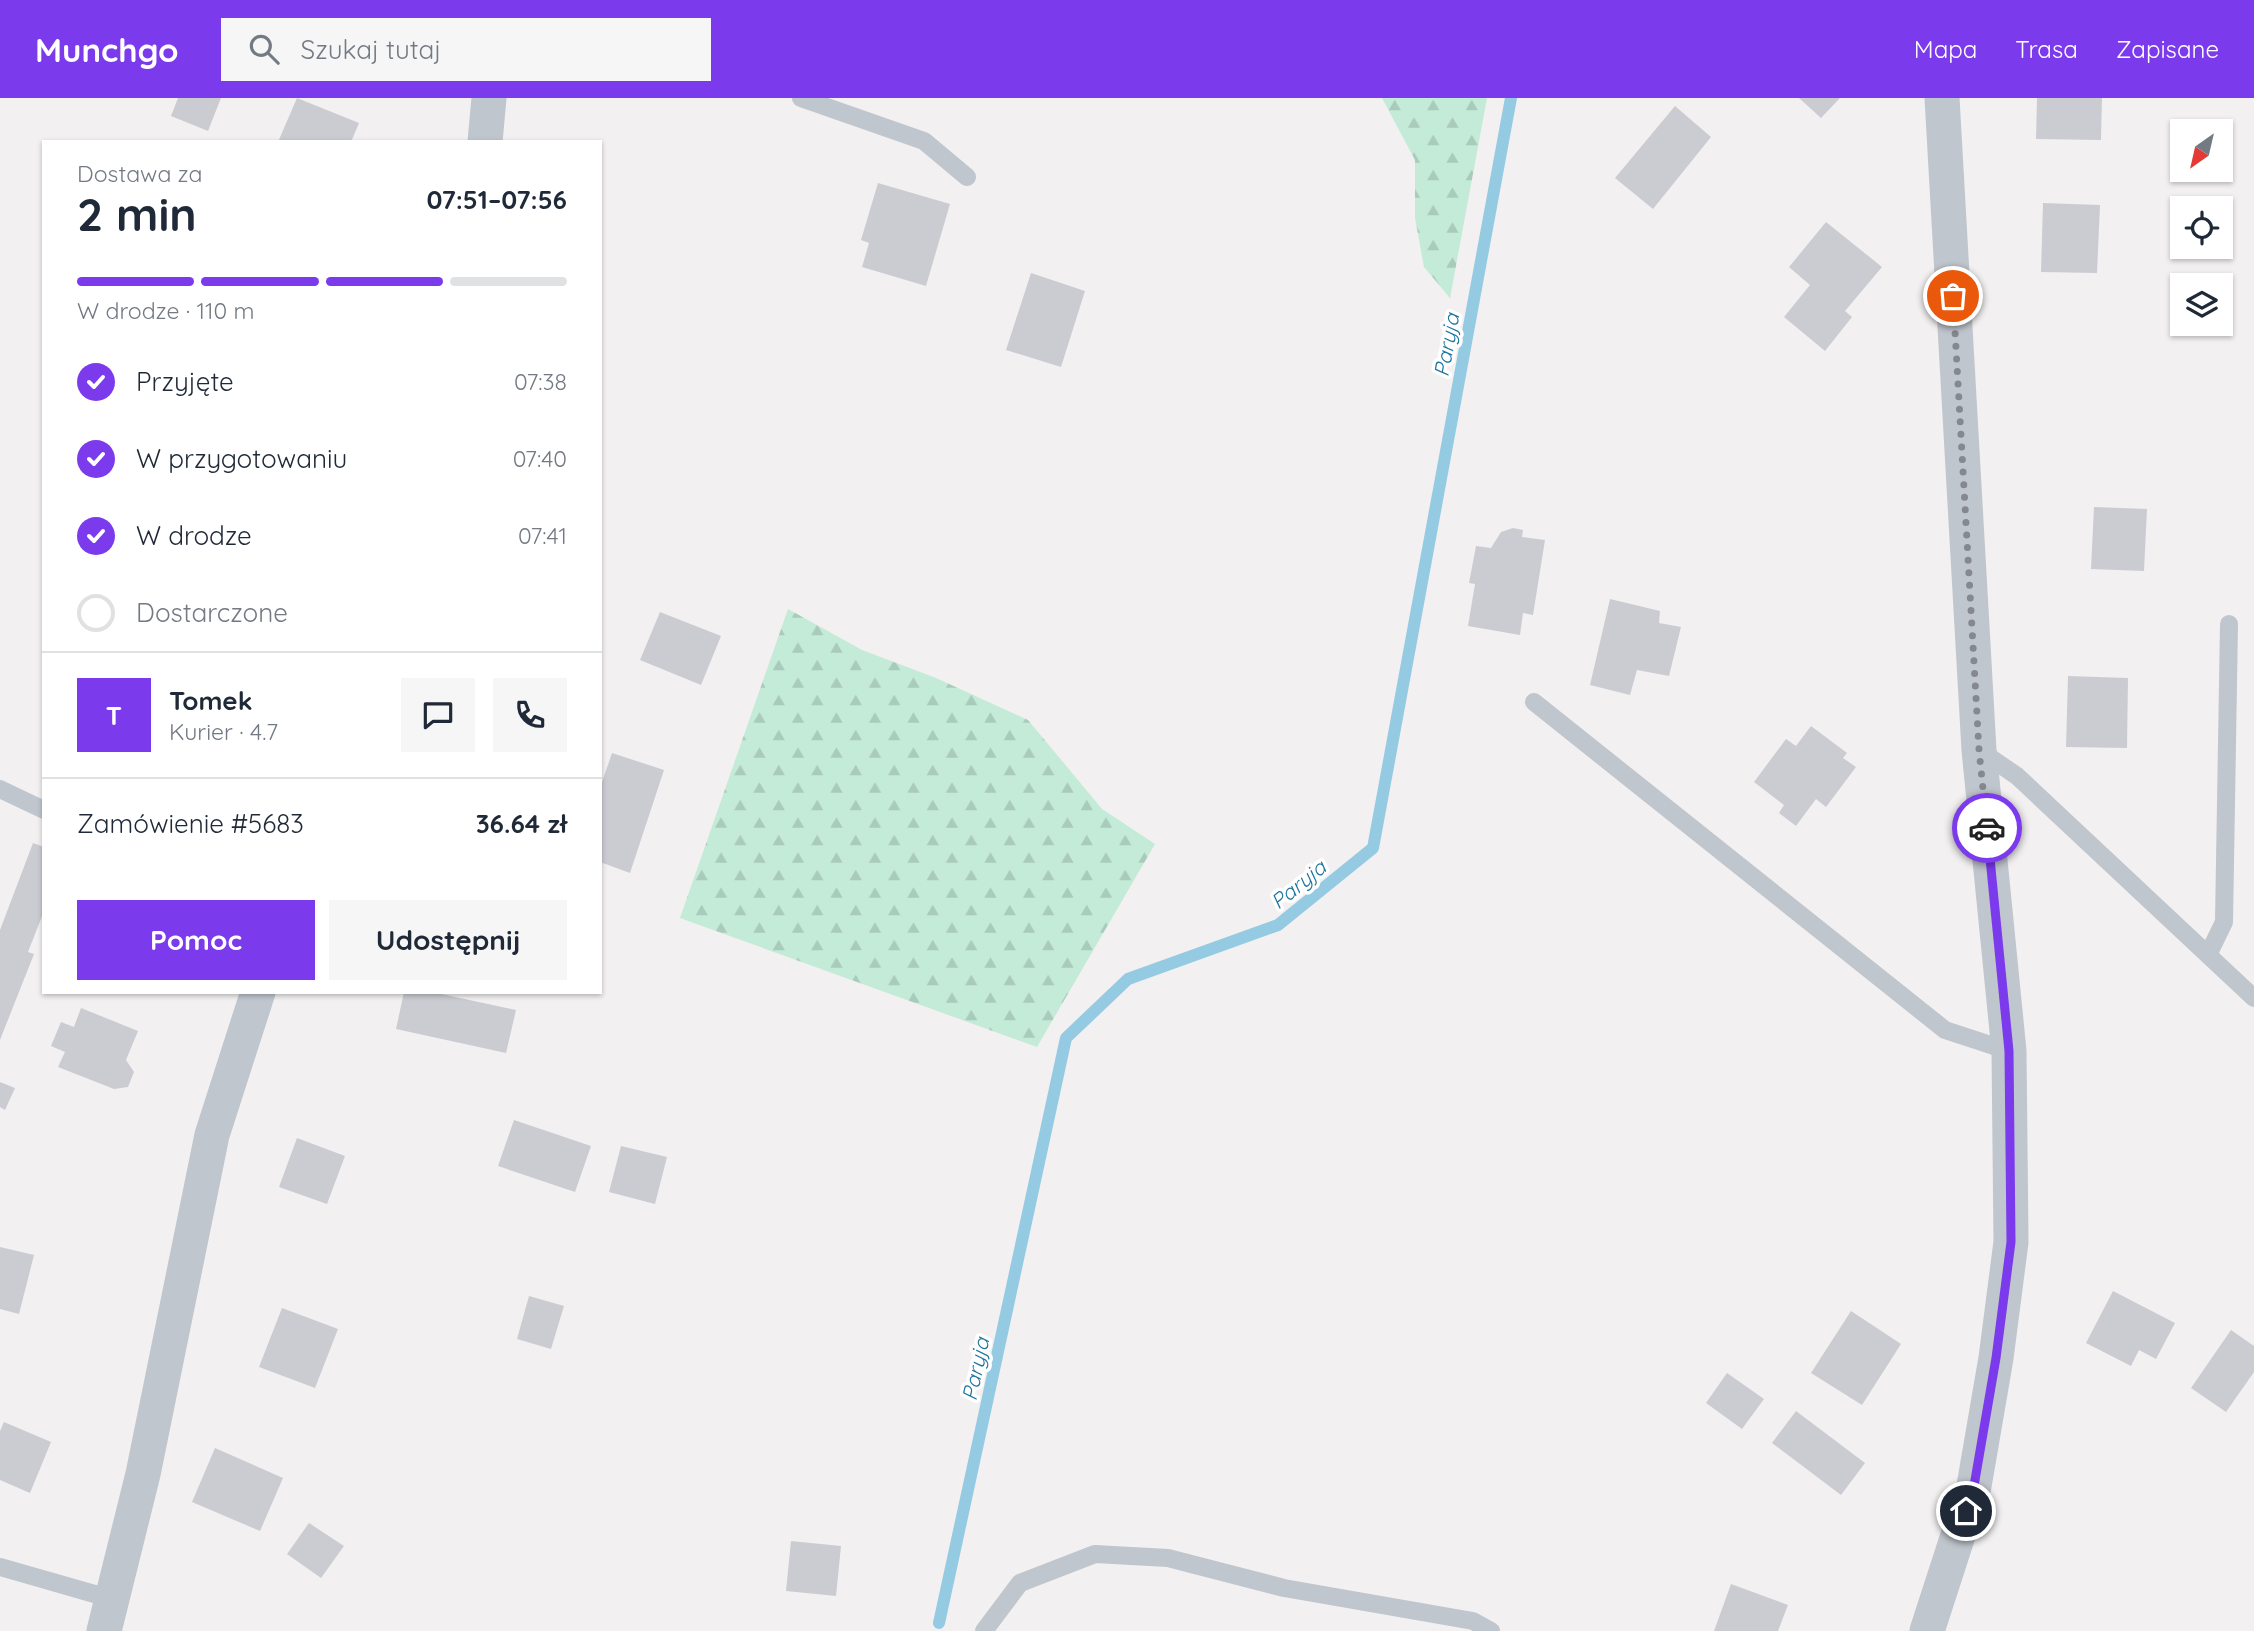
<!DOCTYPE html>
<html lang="pl">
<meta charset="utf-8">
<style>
:root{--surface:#fff;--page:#f6f6f7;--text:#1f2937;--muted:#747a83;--line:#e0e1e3;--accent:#7c3aed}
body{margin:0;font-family:Quicksand,sans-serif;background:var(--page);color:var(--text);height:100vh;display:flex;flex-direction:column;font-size:26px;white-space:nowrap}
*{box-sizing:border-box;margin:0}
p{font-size:23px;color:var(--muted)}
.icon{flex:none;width:38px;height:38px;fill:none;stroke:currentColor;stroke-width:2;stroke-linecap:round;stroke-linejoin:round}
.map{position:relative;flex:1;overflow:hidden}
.side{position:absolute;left:42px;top:42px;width:560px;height:854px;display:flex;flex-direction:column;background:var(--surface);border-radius:0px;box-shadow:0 2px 5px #0004}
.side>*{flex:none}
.needle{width:46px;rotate:214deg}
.controls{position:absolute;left:2170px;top:21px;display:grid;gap:14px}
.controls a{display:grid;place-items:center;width:63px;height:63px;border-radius:0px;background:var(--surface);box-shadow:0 2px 5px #0004;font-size:35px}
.pin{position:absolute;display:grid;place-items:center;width:60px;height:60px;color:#fff;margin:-30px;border:4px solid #fff;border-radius:50%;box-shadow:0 2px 7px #0007}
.courier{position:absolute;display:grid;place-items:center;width:70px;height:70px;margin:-35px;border:5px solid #7c3aed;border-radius:50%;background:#fff;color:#222;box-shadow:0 2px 9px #0007}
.summary em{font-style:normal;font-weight:700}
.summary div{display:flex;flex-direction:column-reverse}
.summary{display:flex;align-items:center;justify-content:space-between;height:119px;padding:0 35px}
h1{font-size:46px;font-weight:700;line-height:52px}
.bar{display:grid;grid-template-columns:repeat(4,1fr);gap:10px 7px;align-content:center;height:84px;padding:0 35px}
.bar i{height:9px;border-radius:5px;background:var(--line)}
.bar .on{background:var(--accent)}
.bar p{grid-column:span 4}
.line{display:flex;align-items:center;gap:18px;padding:0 35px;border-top:2px solid var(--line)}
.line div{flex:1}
.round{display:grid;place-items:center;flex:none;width:74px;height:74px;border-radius:0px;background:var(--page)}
ol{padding:0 35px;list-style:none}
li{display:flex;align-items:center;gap:21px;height:77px}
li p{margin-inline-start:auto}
li .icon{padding:7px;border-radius:50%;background:var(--accent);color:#fff;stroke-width:4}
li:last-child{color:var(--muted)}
li i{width:38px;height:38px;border:4px solid var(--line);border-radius:50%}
.primary-button{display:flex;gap:14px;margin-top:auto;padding:14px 35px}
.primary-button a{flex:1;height:80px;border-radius:0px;background:var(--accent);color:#fff;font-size:28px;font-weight:700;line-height:80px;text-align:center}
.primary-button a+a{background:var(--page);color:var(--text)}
header{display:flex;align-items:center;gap:42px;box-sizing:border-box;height:98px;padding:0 35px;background:var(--accent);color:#fff}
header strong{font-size:33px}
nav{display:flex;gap:38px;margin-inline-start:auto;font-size:24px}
.search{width:490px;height:63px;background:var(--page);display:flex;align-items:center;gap:18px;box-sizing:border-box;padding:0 24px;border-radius:0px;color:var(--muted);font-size:26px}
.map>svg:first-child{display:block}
.forest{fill:url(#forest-firs)}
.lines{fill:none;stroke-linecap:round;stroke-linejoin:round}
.stream{stroke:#95cae3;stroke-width:12}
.building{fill:#cbccd2}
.service{stroke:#c0c6cd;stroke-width:18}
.minor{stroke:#c0c6cd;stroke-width:35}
.done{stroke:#85898f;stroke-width:7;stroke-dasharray:0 12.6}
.route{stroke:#7c3aed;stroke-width:9}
.labels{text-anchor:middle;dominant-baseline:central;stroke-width:7;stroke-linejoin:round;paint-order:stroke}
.water-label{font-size:21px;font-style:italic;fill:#1b749d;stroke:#fff}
</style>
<header>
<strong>Munchgo</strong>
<div class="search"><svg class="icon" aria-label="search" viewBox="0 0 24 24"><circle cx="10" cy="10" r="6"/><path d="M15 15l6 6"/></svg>Szukaj tutaj</div>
<nav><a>Mapa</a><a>Trasa</a><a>Zapisane</a></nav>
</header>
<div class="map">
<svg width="2254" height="1533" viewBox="0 0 2254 1533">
<defs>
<pattern id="forest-firs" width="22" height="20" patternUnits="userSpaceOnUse" patternTransform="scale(1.75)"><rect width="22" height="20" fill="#c3ebd7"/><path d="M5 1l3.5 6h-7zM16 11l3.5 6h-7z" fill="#a9cbbb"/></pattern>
</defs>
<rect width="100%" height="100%" fill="#f2f0f0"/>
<path class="forest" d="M1382,0H1487L1450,200L1424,169L1415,120V62Z
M788,511L862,552L936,580L1028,622L1102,711L1155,746L1037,949L680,820Z"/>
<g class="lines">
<path class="stream" d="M939,1525L1066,940L1128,881L1278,827L1373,750L1511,0"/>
</g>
<path class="building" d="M178,0H221L208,33L171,18Z
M297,0L359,25L351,44H278Z
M1799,0H1840L1821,20Z
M2037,0H2102L2101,42L2036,41Z
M1675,8L1711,39L1653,111L1615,80Z
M878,85L950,106L926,188L862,169L869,145L861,142Z
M2043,105L2100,107L2097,175L2041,174Z
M1826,124L1882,169L1845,213L1852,219L1825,253L1784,219L1810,187L1789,169Z
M1031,175L1085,193L1061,269L1006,252Z
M2094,409L2147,411L2144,473L2091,471Z
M1513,430L1523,432L1522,439L1545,442L1533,517L1523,515L1520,537L1468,528L1475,486L1469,485L1476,448L1491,450L1501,434Z
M1610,501L1660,513L1659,525L1681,529L1669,578L1637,572L1630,597L1590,587Z
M660,514L721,538L701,587L640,562Z
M2068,578L2128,580L2127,650L2066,649Z
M1811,628L1847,655L1843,660L1856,669L1826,709L1816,701L1796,728L1779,715L1784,707L1754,684L1786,641L1796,648Z
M612,655L664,672L630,775L600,764V690Z
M33,745L44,749V813L28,854L34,856L0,942V832Z
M404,894H432L516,912L506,955L396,931Z
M81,910L138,933L126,962L134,974L128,989L114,991L58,969L65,954L51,948L61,924L74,929Z
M0,984L15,990L5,1012L0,1009Z
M514,1022L591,1048L575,1094L498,1068Z
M297,1040L345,1058L327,1106L279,1089Z
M621,1048L667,1059L655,1106L609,1094Z
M0,1149L34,1157L19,1216L0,1211Z
M2113,1193L2175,1225L2156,1261L2139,1252L2131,1268L2086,1245Z
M529,1198L564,1208L551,1251L517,1241Z
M282,1210L338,1231L315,1290L259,1269Z
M1851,1213L1901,1246L1862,1307L1811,1275Z
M2231,1232L2254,1248V1274L2226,1314L2191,1290Z
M1727,1275L1764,1301L1742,1331L1706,1305Z
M1796,1313L1865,1365L1841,1397L1772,1345Z
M4,1324L51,1344L30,1395L0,1382V1333Z
M215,1350L283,1380L260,1433L192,1404Z
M309,1425L344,1448L321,1480L287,1456Z
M791,1443L841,1448L836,1498L786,1493Z
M1731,1486L1788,1507L1778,1533H1714Z"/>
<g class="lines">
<path class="service" d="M801,0L924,43L967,79
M1534,604L1945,932L2009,953
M1979,652L2017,678L2254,900
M0,691L44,712
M2208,857L2224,824L2229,526
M0,1469L112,1501
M984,1533L1020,1485L1095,1456L1168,1460L1284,1490L1473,1523L1491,1533"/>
<path class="minor" d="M485,44L489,0
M104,1533L143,1376L212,1037L258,894
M1927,1533L1974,1388L1996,1260L2011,1144L2009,953L1979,652L1942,0"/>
</g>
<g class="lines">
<path class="done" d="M1953,198L1979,652L1987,730"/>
<path class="route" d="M1966,1413L1974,1388L1996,1260L2011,1144L2009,953L1987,730"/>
</g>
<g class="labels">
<g class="water-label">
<text transform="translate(1446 247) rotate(-80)">Paryja</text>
<text transform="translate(1298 786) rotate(-39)">Paryja</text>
<text transform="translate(975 1271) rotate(-78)">Paryja</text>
</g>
</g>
</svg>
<div class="controls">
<a><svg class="needle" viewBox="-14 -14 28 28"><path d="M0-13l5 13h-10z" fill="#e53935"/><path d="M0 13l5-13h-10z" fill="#747a83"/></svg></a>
<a><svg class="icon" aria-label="locate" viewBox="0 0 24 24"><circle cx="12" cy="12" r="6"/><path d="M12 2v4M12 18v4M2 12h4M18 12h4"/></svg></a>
<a><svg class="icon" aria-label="layers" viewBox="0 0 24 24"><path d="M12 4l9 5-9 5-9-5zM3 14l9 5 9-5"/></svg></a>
</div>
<div class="pin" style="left:1953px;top:198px;background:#ea580c"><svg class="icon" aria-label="bag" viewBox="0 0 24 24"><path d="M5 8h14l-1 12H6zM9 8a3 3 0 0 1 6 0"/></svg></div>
<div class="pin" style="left:1966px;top:1413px;background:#1f2937"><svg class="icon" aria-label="home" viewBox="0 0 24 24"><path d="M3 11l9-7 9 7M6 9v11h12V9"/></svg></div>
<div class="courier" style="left:1987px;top:730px"><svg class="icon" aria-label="car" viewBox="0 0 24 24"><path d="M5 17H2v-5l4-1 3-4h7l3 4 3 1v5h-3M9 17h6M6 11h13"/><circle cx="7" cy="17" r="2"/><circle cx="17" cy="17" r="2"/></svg></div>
<section class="side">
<div class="summary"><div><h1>2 min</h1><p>Dostawa za</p></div><em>07:51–07:56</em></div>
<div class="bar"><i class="on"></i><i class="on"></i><i class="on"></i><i></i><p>W drodze · 110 m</p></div>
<ol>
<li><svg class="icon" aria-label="check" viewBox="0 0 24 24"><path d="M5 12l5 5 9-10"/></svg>Przyjęte<p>07:38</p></li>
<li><svg class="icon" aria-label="check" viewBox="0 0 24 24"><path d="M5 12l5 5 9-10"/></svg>W przygotowaniu<p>07:40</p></li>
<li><svg class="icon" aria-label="check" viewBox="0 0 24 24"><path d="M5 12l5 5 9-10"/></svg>W drodze<p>07:41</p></li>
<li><i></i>Dostarczone</li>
</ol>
<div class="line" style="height:126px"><b class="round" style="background:var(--accent);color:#fff">T</b><div><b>Tomek</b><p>Kurier · 4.7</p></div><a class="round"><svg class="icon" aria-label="chat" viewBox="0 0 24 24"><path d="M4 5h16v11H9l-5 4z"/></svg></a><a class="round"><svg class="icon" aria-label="phone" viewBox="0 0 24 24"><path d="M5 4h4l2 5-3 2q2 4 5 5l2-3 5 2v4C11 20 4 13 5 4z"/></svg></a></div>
<div class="line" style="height:91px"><div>Zamówienie #5683</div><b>36.64 zł</b></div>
<div class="primary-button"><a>Pomoc</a><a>Udostępnij</a></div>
</section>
</div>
